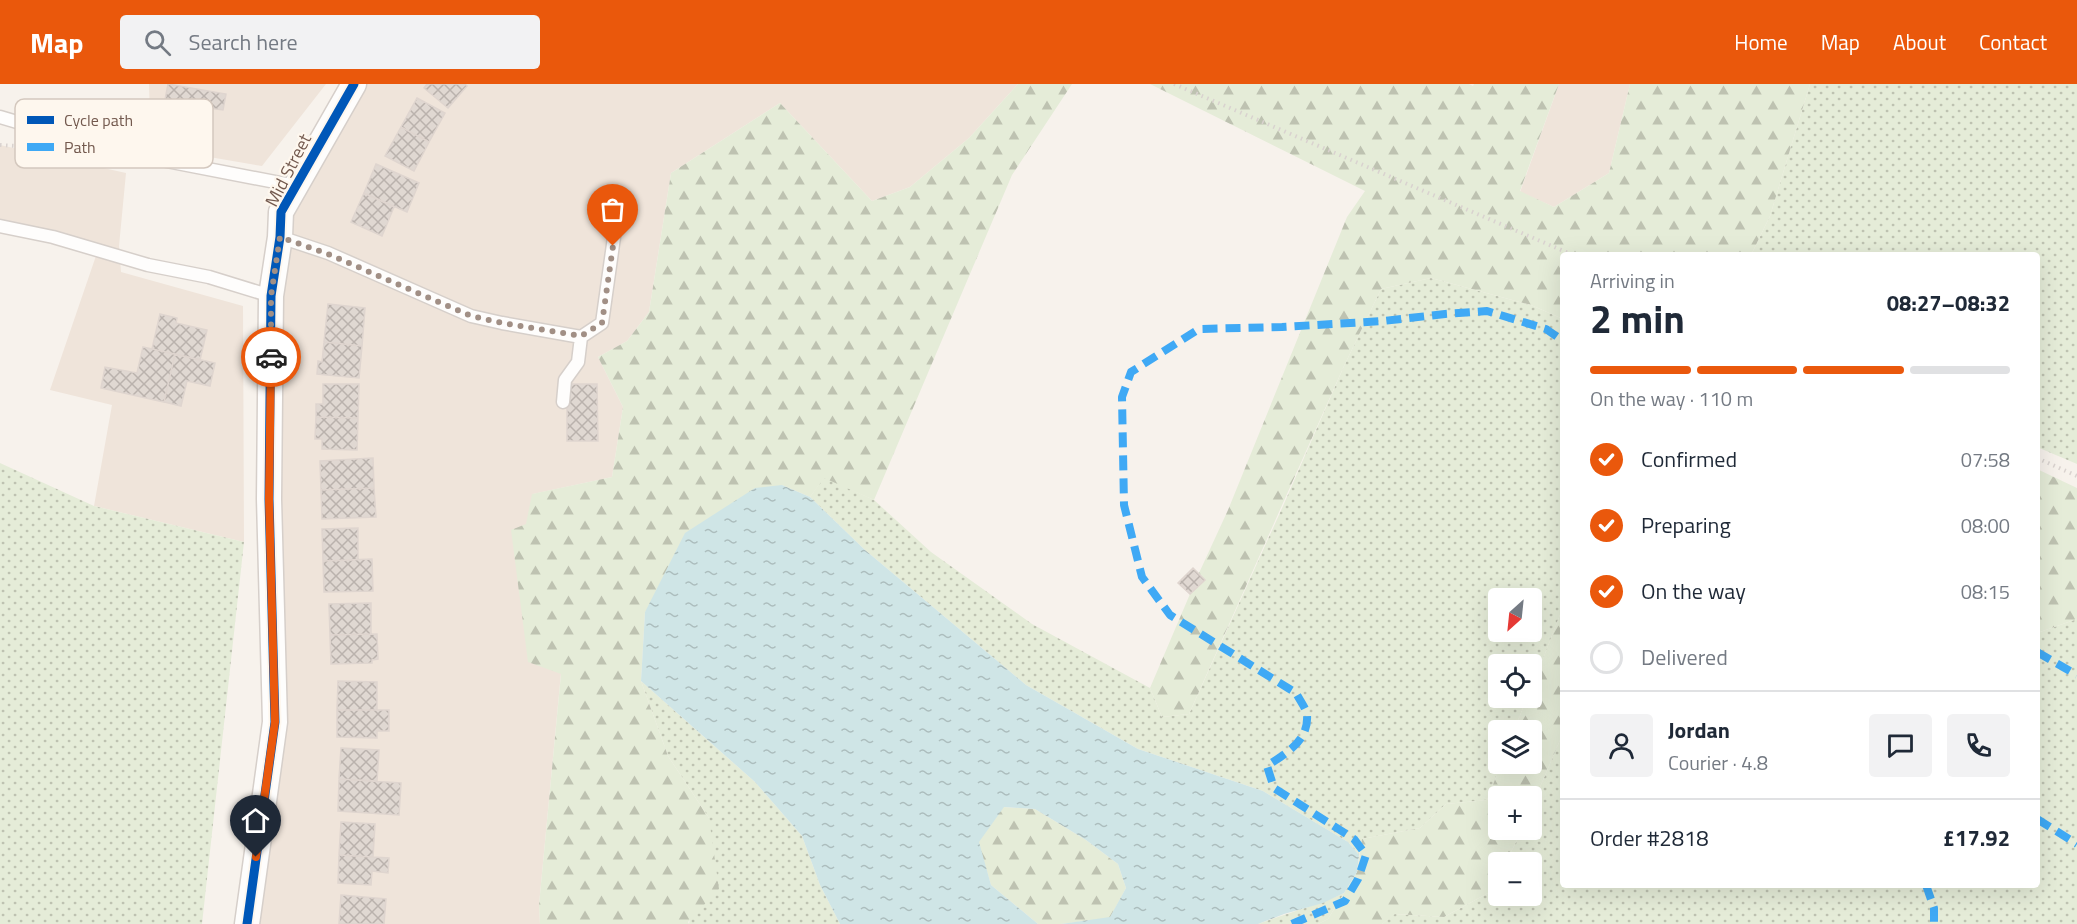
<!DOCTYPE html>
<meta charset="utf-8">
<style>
:root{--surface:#fff;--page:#f2f2f3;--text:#1f2937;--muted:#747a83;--line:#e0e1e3;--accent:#ea580c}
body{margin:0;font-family:"Titillium Web",sans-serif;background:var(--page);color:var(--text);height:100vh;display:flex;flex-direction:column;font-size:22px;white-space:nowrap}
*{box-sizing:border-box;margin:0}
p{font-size:20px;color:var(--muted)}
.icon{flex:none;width:33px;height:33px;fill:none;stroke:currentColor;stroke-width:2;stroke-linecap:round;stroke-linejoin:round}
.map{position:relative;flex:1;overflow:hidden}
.details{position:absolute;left:1560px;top:168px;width:480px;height:636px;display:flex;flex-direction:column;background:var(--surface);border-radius:6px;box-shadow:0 6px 24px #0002}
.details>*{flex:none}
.needle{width:39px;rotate:207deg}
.buttons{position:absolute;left:1488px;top:504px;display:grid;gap:12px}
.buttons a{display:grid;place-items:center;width:54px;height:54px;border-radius:6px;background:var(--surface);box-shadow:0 6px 24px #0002;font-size:30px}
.pin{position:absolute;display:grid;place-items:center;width:51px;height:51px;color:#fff;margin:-62px -26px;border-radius:50% 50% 50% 0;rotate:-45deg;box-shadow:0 0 6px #0007}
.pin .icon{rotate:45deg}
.courier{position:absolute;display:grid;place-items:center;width:60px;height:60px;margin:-30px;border:4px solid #ea580c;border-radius:50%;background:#fff;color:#222;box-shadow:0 2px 8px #0007}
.summary em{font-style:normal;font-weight:700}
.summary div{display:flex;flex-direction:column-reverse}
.summary{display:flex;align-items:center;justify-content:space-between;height:102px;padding:0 30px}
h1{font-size:39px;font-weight:700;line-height:45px}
.bar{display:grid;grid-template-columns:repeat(4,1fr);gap:9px 6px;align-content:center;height:72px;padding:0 30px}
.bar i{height:8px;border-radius:4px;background:var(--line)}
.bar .on{background:var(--accent)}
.bar p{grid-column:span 4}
.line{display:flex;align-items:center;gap:15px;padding:0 30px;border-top:2px solid var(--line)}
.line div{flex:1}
.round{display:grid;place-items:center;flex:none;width:63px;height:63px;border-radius:6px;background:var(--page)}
ol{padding:0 30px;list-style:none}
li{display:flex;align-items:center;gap:18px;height:66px}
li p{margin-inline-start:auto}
li .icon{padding:6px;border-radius:50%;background:var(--accent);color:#fff;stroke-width:4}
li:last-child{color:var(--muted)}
li i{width:33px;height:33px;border:3px solid var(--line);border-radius:50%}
header{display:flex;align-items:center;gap:36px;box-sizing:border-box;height:84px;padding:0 30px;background:var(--accent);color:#fff}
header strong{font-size:28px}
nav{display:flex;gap:33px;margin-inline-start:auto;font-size:21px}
.search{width:420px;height:54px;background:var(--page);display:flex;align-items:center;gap:15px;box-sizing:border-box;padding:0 21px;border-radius:6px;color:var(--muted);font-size:22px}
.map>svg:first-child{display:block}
.residential{fill:#efe4da}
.grass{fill:url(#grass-dots);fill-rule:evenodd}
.forest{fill:url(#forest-firs)}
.water{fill:url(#water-ripples)}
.building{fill:url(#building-cross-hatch);stroke:#dfd5cf;stroke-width:1.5}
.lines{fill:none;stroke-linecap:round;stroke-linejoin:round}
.lane-casing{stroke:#d6cfca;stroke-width:15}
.street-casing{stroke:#d6cfca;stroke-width:27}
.path{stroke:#d9d2cf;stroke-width:4;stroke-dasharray:1.5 4.5;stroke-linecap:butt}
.lane{stroke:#fefdfc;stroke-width:12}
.street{stroke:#fefdfc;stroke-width:24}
.quiet{stroke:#3fa9f5;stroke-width:8;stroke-dasharray:15 8;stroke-linecap:butt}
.cycleway-casing{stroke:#fef7ee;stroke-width:13}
.cycleway{stroke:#0057b8;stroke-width:9}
.done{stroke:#a18f85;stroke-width:6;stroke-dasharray:0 10.8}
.route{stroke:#ea580c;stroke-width:8}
.labels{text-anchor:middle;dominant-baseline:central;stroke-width:4.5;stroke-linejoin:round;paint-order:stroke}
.street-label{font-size:18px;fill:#73594e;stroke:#fef7ee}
.key{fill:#fef7ee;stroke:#d4c8be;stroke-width:1.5}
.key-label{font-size:16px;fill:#73594e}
</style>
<header>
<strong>Map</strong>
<div class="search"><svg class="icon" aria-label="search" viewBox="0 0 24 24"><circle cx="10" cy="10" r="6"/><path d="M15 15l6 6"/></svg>Search here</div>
<nav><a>Home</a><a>Map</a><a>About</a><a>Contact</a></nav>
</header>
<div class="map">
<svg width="2077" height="840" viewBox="0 0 2077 840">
<defs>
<pattern id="grass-dots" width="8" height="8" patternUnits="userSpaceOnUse" patternTransform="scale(1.5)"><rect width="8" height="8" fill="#e5ecd8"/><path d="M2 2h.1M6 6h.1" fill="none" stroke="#bec2b1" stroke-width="1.8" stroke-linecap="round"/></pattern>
<pattern id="forest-firs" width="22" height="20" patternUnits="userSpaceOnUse" patternTransform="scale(1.5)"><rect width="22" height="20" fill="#e5ecd8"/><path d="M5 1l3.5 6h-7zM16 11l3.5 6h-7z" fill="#bec2b1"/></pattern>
<pattern id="water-ripples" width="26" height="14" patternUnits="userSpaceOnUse" patternTransform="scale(1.5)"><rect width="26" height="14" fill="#cfe5e6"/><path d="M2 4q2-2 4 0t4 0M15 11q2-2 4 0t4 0" fill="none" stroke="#acbdbd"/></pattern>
<pattern id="building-cross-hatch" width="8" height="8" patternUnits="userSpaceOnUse" patternTransform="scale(1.5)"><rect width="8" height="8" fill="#e0d8d2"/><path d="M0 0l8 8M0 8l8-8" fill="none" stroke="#bab2ad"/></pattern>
</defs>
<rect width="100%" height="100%" fill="#f7f2ec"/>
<path class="residential" d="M149,0H326L262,82L151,63Z
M354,0H1018L969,54L910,103L872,117L780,19L671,89L649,228L627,257L598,273L623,323L612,393L533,410L561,589L539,821L540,840H247L275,638L280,153Z
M1559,0H1630L1609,89L1554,123L1520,108Z
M0,61L126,89L119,162L121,188L243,222L244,458L94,422L112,321L50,306L98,166L0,135Z"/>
<path class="grass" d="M1810,0H2077V380L2037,363V171H1751L1770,132Z
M1431,194L1531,221L1563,235V523L1532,603V580H1498V614H1527L1514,646H1498V680H1501L1487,716L1446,720L1420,744L1362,755L1359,771L1348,758L1263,707L1138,665L1026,601L865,466L810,413L824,393L874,416L931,468L1032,540L1150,604L1162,633L1189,630L1283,422L1344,282L1381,205ZM1498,514H1532V548H1498Z
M0,379L94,422L244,458L202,840H0Z
M2077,535V840H1382L1394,830L1444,833L1490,808L1498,792V812H1532V778H1506L1522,746H1532V722L1563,649V801H2037V549Z
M641,597L755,698L802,752L820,801L840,840H689L709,734L668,672Z
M1344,809L1328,835L1318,840H1258C1287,829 1316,822 1344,809Z"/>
<path class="forest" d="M1018,0H1072L1012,91L874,416L824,394L810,413L782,401L645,528L641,597L668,672L709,734L719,805L688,838L689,840H540L539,821L561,590L528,578L511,446L526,440L532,410L612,393L623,323L598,273L627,257L649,228L671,89L780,19L872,117L910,103L969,54Z
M1150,0H1469L1473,2L1474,0H1559L1520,107L1554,123L1609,89L1630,0H1810L1770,132L1751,171H1563V235L1531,221L1431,194L1381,205L1344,282L1189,630L1162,633L1150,604L1190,510L1205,496L1199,489L1228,426L1347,133L1365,107Z
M2037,385L2077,404V535L2037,549Z
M1563,523V649L1532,722V712H1498V746H1522L1506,778H1498V792L1490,808L1444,833L1395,830L1382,840H1318L1328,835L1357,788L1362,755L1420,744L1446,720L1487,716L1501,680H1532V646H1514L1527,614H1532V603Z
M1003,723L1035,725L1086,756L1118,780L1126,804L1110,834L1061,840H1038L991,801L978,758Z"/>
<path class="water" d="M782,401L810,413L865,466L1026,601L1138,665L1263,707L1348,758L1359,771L1357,788L1344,809L1323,819L1284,830L1258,840H1061L1110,833L1126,804L1118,780L1086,756L1035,725L1004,723L979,758L991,801L1038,840H840L820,801L802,752L755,698L641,597L645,528L685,449L755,404Z"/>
<path class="building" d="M168,0L226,10L223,26L201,23L198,43L161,37Z
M427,0H465L467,2L448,24L424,4Z
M417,14L445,29L429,58L401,43Z
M401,43L429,58L414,87L385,72Z
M376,80L419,99L407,128L364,109Z
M364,109L394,123L382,152L351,138Z
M328,220L365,224L362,262L324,258Z
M160,230L177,234L176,239L207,246L200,276L152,265Z
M324,258L362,262L359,294L317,290L318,277L322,278Z
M143,263L175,270L164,318L101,304L105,283L137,289Z
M175,270L215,279L210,302L187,297L181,322L164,318Z
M323,300H359L358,334L316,333V320H323Z
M567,300H597L598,357H567Z
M316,333L358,334L357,366L322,365V355H315Z
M373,374L374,404L321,406L320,377Z
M374,404L376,433L322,435L321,406Z
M358,444V476L323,477L322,445Z
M372,475L373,507L324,508L323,477Z
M1193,484L1205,496L1190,510L1178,499Z
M371,519V550L330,551L329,520Z
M377,550L378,575L372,576V579L331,580L330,551Z
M338,597L377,598V626H337Z
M337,626H389V647H377V654L337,653Z
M341,664L379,666L377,697L339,695Z
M339,695L401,699L399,731L338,727Z
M341,738L375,740L373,773L339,771Z
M339,771L389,774L388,789L372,787L371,801L338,799Z
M341,811L386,815L384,840H339Z"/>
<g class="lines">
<g class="lane-casing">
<path id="lane" d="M0,33L115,67L296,102
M0,142L53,153L148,181L209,193L271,212
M280,153L328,169L471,232L502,239L581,253L578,278L565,296L563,318
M581,253L602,239L616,139"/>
</g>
<g class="street-casing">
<path id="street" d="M247,840L275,638L269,415L271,212L280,153L281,128L354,0"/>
</g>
<path class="path" d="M1174,0L1573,171
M0,61L16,62
M2037,374L2077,392"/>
<use href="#lane" class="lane"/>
<use href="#street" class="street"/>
<path class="quiet" d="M2037,568L2077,591
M2037,735L2077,760
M1926,801L1934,824V840
M1292,840L1345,817L1358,795L1366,771L1354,755L1274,704L1267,682C1286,669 1309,657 1307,631C1306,624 1299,615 1296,609L1170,531L1142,493L1124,421L1122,313L1131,288L1199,245L1282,243L1383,237L1445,230L1487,227L1546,245L1563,257"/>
<g class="cycleway-casing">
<path id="cycleway" d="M247,840L275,638L269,415L271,212L280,153L281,128L354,0"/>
</g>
<use href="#cycleway" class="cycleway"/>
</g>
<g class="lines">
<path class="done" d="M271,273V212L280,153L328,170L471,232L502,239L581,252L602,239L613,162"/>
<path class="route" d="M256,773L275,638L269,415L271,273"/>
</g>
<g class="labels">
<g class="street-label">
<text transform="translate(288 86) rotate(-63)">Mid Street</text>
</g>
</g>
<rect x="15" y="15" width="198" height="69" rx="9" class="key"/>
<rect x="27" y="32" width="27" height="8" fill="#0057b8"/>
<rect x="27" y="59" width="27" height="8" fill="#3fa9f5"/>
<g class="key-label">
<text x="64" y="42">Cycle path</text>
<text x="64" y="69">Path</text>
</g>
</svg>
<div class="buttons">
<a><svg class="needle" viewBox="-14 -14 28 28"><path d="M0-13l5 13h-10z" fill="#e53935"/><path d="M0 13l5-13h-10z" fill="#747a83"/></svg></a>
<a><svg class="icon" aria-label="locate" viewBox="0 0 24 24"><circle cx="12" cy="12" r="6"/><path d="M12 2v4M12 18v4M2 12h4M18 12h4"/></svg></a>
<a><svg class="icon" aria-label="layers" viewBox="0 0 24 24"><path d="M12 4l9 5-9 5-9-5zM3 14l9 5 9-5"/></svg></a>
<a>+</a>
<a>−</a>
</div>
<div class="pin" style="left:613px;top:162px;background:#ea580c"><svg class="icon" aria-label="bag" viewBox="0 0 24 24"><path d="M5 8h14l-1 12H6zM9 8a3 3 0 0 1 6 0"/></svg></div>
<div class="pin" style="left:256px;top:773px;background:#1f2937"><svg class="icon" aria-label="home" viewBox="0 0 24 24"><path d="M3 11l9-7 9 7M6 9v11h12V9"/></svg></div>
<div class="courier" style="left:271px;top:273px"><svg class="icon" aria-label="car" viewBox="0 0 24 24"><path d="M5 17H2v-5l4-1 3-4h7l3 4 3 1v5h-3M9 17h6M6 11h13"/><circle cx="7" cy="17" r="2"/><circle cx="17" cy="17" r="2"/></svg></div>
<section class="details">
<div class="summary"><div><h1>2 min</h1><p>Arriving in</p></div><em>08:27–08:32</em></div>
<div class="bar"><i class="on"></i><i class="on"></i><i class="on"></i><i></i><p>On the way · 110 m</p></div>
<ol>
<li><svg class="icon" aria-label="check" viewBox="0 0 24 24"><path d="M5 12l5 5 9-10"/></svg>Confirmed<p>07:58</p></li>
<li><svg class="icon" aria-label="check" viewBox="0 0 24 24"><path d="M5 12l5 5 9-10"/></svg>Preparing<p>08:00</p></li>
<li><svg class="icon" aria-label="check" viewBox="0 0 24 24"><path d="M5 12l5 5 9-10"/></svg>On the way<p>08:15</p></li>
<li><i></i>Delivered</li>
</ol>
<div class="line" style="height:108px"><a class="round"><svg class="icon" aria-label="person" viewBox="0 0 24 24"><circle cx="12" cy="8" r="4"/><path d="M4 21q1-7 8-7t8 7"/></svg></a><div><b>Jordan</b><p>Courier · 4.8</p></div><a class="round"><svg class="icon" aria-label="chat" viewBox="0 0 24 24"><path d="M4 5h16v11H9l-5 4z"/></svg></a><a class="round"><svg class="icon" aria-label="phone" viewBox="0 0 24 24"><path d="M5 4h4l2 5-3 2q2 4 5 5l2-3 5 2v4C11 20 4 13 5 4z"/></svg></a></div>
<div class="line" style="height:78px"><div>Order #2818</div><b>£17.92</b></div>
</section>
</div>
